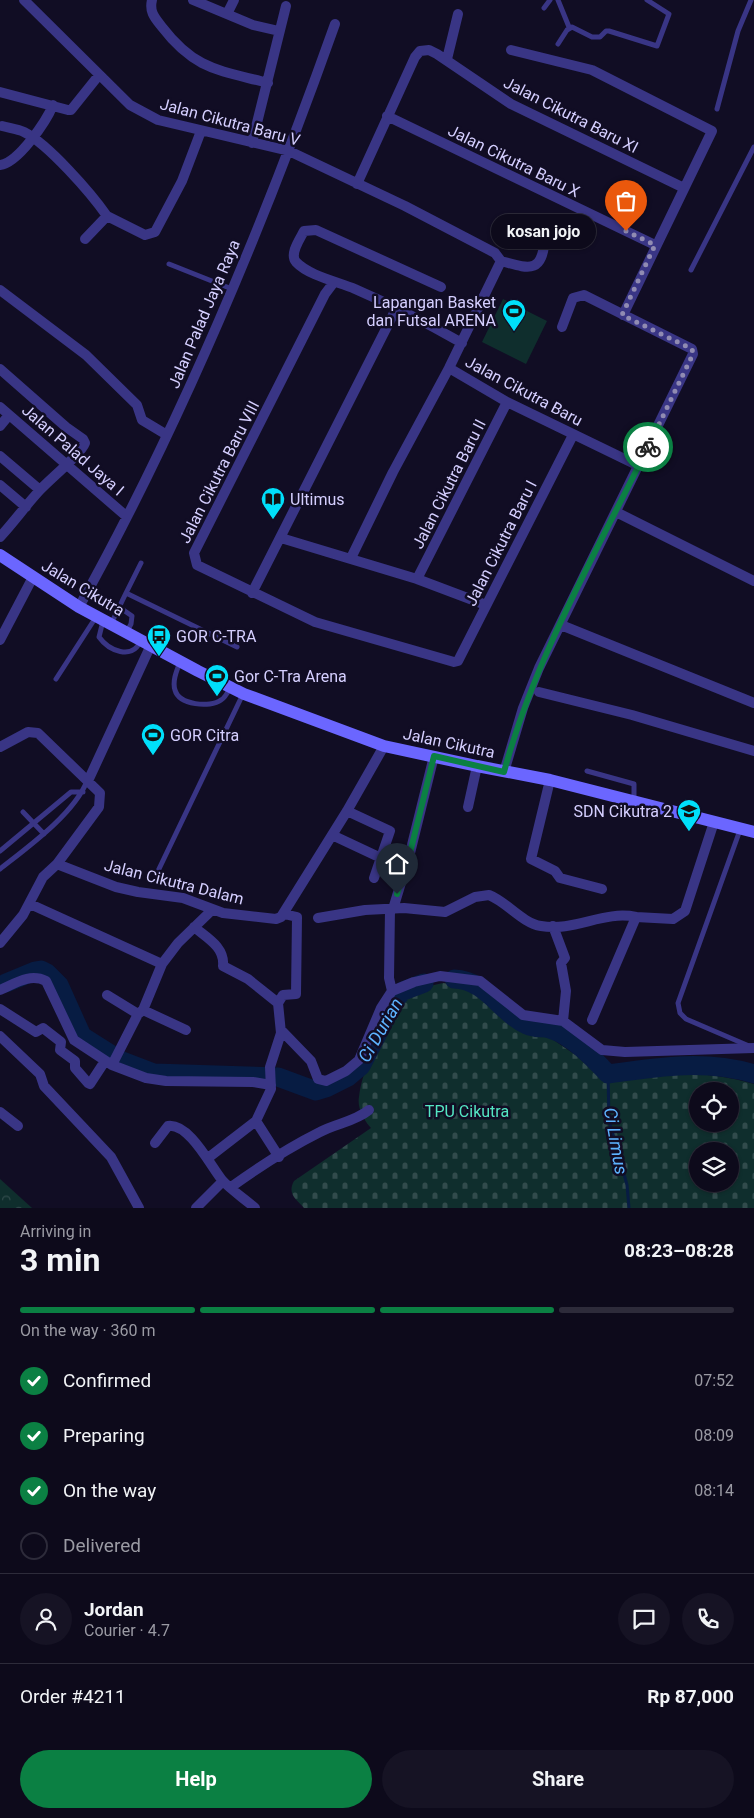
<!DOCTYPE html>
<meta charset="utf-8">
<style>
:root{--surface:#0d0a1b;--page:#161324;--text:#f1f3f6;--muted:#9a9aa3;--line:#2d2b3a;--accent:#0b8043}
body{margin:0;font-family:Roboto,sans-serif;background:var(--page);color:var(--text);height:100vh;display:flex;flex-direction:column;font-size:19px;white-space:nowrap}
*{box-sizing:border-box;margin:0}
p{font-size:16px;color:var(--muted)}
.icon{flex:none;width:28px;height:28px;fill:none;stroke:currentColor;stroke-width:2;stroke-linecap:round;stroke-linejoin:round}
.map{position:relative;height:1208px;overflow:hidden}
.panel{display:flex;flex-direction:column;background:var(--surface);flex:1}
.panel>*{flex:none}
.controls{position:absolute;left:689px;top:1082px;display:grid;gap:10px}
.controls a{display:grid;place-items:center;width:50px;height:50px;border-radius:50%;background:var(--surface);box-shadow:0 1px 4px #0004,0 0 0 1px var(--line);font-size:25px}
.pin{position:absolute;display:grid;place-items:center;width:42px;height:42px;color:#fff;margin:-51px -21px;border-radius:50% 50% 50% 0;rotate:-45deg;box-shadow:0 0 5px #0007}
.pin .icon{rotate:45deg}
.courier{position:absolute;display:grid;place-items:center;width:50px;height:50px;margin:-25px;border:4px solid #0b8043;border-radius:50%;background:#fff;color:#222;box-shadow:0 1px 6px #0007}
.bubble{position:absolute;height:35px;border-radius:18px;background:var(--surface);box-shadow:0 1px 4px #0004,0 0 0 1px var(--line);font-size:16px;font-weight:700;line-height:35px;text-align:center}
.head em{font-style:normal;font-weight:700}
.head div{display:flex;flex-direction:column-reverse}
.head{display:flex;align-items:center;justify-content:space-between;height:85px;padding:0 20px}
h1{font-size:32px;font-weight:700;line-height:38px}
.bar{display:grid;grid-template-columns:repeat(4,1fr);gap:8px 5px;align-content:center;height:60px;padding:0 20px}
.bar i{height:6px;border-radius:4px;background:var(--line)}
.bar .current{background:var(--accent)}
.bar p{grid-column:span 4}
.line{display:flex;align-items:center;gap:12px;padding:0 20px;border-top:1px solid var(--line)}
.line div{flex:1}
.round{display:grid;place-items:center;flex:none;width:52px;height:52px;border-radius:26px;background:var(--page)}
ol{padding:0 20px;list-style:none}
li{display:flex;align-items:center;gap:15px;height:55px}
li p{margin-inline-start:auto}
li .icon{padding:5px;border-radius:50%;background:var(--accent);color:#fff;stroke-width:4}
li:last-child{color:var(--muted)}
li i{width:28px;height:28px;border:2px solid var(--line);border-radius:50%}
.button{display:flex;gap:10px;margin-top:auto;padding:10px 20px}
.button a{flex:1;height:58px;border-radius:30px;background:var(--accent);color:#fff;font-size:20px;font-weight:700;line-height:58px;text-align:center}
.button a+a{background:var(--page);color:var(--text)}
.map>svg:first-child{display:block}
.green{fill:#0f2e2d}
.forest{fill:url(#forest-crowns)}
.cemetery{fill:url(#cemetery-stones);fill-rule:evenodd}
.lines{fill:none;stroke-linecap:round;stroke-linejoin:round}
.stream{stroke:#071c43;stroke-width:3}
.river{stroke:#071c43;stroke-width:19}
.service{stroke:#393585;stroke-width:5}
.minor{stroke:#393585;stroke-width:10}
.secondary{stroke:#6b66ff;stroke-width:12}
.done{stroke:#908bb2;stroke-width:5;stroke-dasharray:0 9}
.route{stroke:#0b8043;stroke-width:6}
.labels{text-anchor:middle;dominant-baseline:central;stroke-width:5;stroke-linejoin:round;paint-order:stroke}
.street-label{font-size:16px;fill:#d5cfff;stroke:#110d24}
.poi-label{font-size:16px;fill:#d5cfff;stroke:#110d24;text-anchor:start}
.park-label{font-size:16px;fill:#54e6c3;stroke:#110d24}
.water-label{font-size:18px;font-style:italic;fill:#5db3ff;stroke:#110d24}
</style>
<div class="map">
<svg width="754" height="1208" viewBox="0 0 754 1208">
<defs>
<pattern id="forest-crowns" width="20" height="18" patternUnits="userSpaceOnUse" patternTransform="scale(1.25)"><rect width="20" height="18" fill="#0f2e2d"/><path d="M2 6a3 3 0 1 1 6 0M12 15a3 3 0 1 1 6 0" fill="none" stroke="#314b4c"/></pattern>
<pattern id="cemetery-stones" width="16" height="16" patternUnits="userSpaceOnUse" patternTransform="scale(1.25)"><rect width="16" height="16" fill="#0f2e2d"/><path d="M2 7V4a2 2 0 0 1 4 0v3zM10 15v-3a2 2 0 0 1 4 0v3z" fill="#314b4c"/></pattern>
</defs>
<rect width="100%" height="100%" fill="#110d24"/>
<path class="green" d="M503,299L547,321L526,364L482,342Z"/>
<path class="forest" d="M0,1179L32,1208H0Z"/>
<path class="cemetery" d="M443,983L465,986L479,993L523,1032L536,1037H549L577,1056L602,1080C653,1073 704,1069 754,1084V1208H304C296,1199 287,1194 294,1181L371,1128C364,1120 357,1108 359,1097C363,1062 387,1025 405,995L412,990ZM698,1091H730V1124H698ZM698,1151H730V1184H698Z"/>
<g class="lines">
<path class="stream" d="M608,1074L609,1120L627,1185L629,1208"/>
<path class="river" d="M454,979C487,980 500,1013 527,1025C535,1029 543,1027 550,1029C571,1035 593,1058 608,1074C657,1067 706,1059 754,1074
M6,983L35,971L41,970L47,973L59,985L82,1036L120,1060L154,1073L278,1077L316,1091L326,1088L348,1077L361,1066L395,1000L403,991L424,983"/>
<path class="service" d="M558,0L569,27
M544,8L550,0
M558,44L567,30L572,27L592,37H600L606,31H609L657,46L669,14L647,0
M717,109L738,31L751,0
M169,264L232,289
M691,270L754,147
M126,593L141,563
M119,607L132,616L131,624L126,633
M103,621L99,637C109,651 132,660 140,642
M111,624L126,593L237,647
M180,662C177,670 172,681 175,690C179,705 210,708 221,700C225,698 228,692 230,688
M56,679L96,617
M587,771L634,784V800
M23,812L44,834
M740,830L678,1003L680,1013L686,1019L749,1046
M0,851L71,792H83
M0,869C28,847 74,814 87,781
M158,871L243,694"/>
<path class="minor" d="M24,0L130,105L158,120L289,151L405,206L495,253L501,261
M152,0C149,12 155,18 162,27C195,70 219,70 268,83
M193,0L253,25L279,31
M227,14L234,0
M511,50L592,70L712,131L623,315
M447,59L458,14
M0,92L68,110H71L99,75
M387,116L655,245
M2,126C9,128 18,129 24,132C48,144 91,193 107,216L85,239
M252,143L286,6
M0,165C18,163 46,122 53,105
M357,184L415,57L420,51L429,50L437,54L511,104L684,188
M107,216L145,235L155,232L182,181L201,131
M501,261C530,269 542,274 545,238
M334,282L325,294L194,553L197,565L315,622L454,662L458,661L573,435
M441,287L316,230L304,231C300,239 289,254 296,262C309,276 339,282 355,289C392,305 427,323 462,343
M0,290L86,355L137,405L142,420L167,435
M449,368L507,402L639,466
M0,369L66,427L83,439L85,443C81,454 50,479 40,490C26,505 14,522 0,537
M0,407L126,516
M0,426L9,415
M0,456L40,490
M0,485L26,507
M616,512L754,581
M281,538L417,579L486,605
M351,558L393,472L449,368L501,261
M417,579L507,402
M252,593L396,309
M79,607C182,422 264,224 335,24
M561,625L754,703
M0,640L33,577
M539,692L632,715L754,751
M0,747L28,732L38,733L100,793L99,807L57,864L43,877L23,915L0,943
M504,772L523,708L539,668L693,354L692,349L584,295L573,298L562,327
M550,780L531,859L555,871L560,878L602,889
M88,781L150,647
M468,807L477,766
M347,811L390,831L374,878
M332,835L381,858
M57,864L116,887L138,892L183,898L223,913L276,919L281,917L347,811L384,746
M30,904L162,964
M390,909L389,978L392,991
M393,909L410,853L434,756
M318,918L365,910L404,908L445,912L475,897L489,895C507,902 522,923 541,926C574,932 604,910 636,917
M553,926L565,958L561,963L566,991L563,1021
M194,927C207,938 225,947 223,966L248,979L278,1003
M0,990C16,983 30,973 46,981L74,1040L112,1065L146,1078L166,1081L253,1082L271,1085
M107,995L138,1014
M0,1009L36,1032L43,1028L61,1042L60,1050L75,1061V1068L88,1083L90,1084L105,1061
M143,1010L186,1030
M592,1020L636,917L673,919L685,911L714,822
M281,1030L311,1061L318,1079L326,1081L346,1071L359,1060L381,1008L392,991L414,982L440,976L480,981L523,1015L563,1021L602,1050L625,1052L754,1048
M0,1036L40,1074L44,1086L111,1157L139,1208
M112,1065L138,1014L143,1010L162,964L178,943L212,910
M0,1112L18,1126
M256,1121L279,1157
M155,1143L168,1126C189,1123 210,1165 222,1180C231,1190 245,1199 255,1208
M208,1158L256,1121L271,1089L270,1067L281,1033L278,1003L283,995L296,994L297,917L284,914
M231,1187C256,1169 292,1146 320,1132C337,1123 354,1122 369,1110
M196,1208L223,1181"/>
<path class="secondary" d="M0,555L79,607L198,671L244,694L384,746L477,766L550,780L754,832"/>
</g>
<g class="lines">
<path class="done" d="M626,231L655,245L622,315L692,349L693,354L648,447"/>
<path class="route" d="M397,894L410,853L434,756L504,772C535,657 596,553 648,447"/>
</g>
<defs>
<g id="stadium-pin" transform="scale(1.25)"><path d="M0 17L-7.5 6A9.5 9.5 0 1 1 7.5 6Z" fill="#00dffa" stroke="#110d24"/><path d="M0-5a6.5 5 0 1 0 0 10a6.5 5 0 1 0 0-10ZM-3.5-1.8h7v3.6h-7Z" fill="#111"/></g>
<g id="library-pin" transform="scale(1.25)"><path d="M0 17L-7.5 6A9.5 9.5 0 1 1 7.5 6Z" fill="#00dffa" stroke="#110d24"/><path d="M-6-4Q-3-5.5-.7-3.5V5Q-3 3-6 4ZM6-4Q3-5.5 .7-3.5V5Q3 3 6 4Z" fill="#111"/></g>
<g id="bus-pin" transform="scale(1.25)"><path d="M0 17L-7.5 6A9.5 9.5 0 1 1 7.5 6Z" fill="#00dffa" stroke="#110d24"/><path d="M-5-6H5V4H4V6H2V4H-2V6H-4V4H-5ZM-3.5-4V0h7V-4ZM-3.5 1.2v1.5H-2V1.2ZM2 1.2v1.5H3.5V1.2Z" fill="#111"/></g>
<g id="school-pin" transform="scale(1.25)"><path d="M0 17L-7.5 6A9.5 9.5 0 1 1 7.5 6Z" fill="#00dffa" stroke="#110d24"/><path d="M0-5L7-2L0 1L-7-2ZM-4 1L0 2.5L4 1V4Q0 6-4 4Z" fill="#111"/></g>
</defs>
<g fill-rule="evenodd">
<use href="#stadium-pin" x="514" y="311"/>
<use href="#library-pin" x="273" y="499"/>
<use href="#bus-pin" x="159" y="636"/>
<use href="#stadium-pin" x="217" y="676"/>
<use href="#stadium-pin" x="153" y="735"/>
<use href="#school-pin" x="689" y="811"/>
</g>
<g class="labels">
<g class="street-label">
<text transform="translate(571 115) rotate(27)">Jalan Cikutra Baru XI</text>
<text transform="translate(230 122) rotate(15)">Jalan Cikutra Baru V</text>
<text transform="translate(514 161) rotate(26)">Jalan Cikutra Baru X</text>
<text transform="translate(204 314) rotate(-67)">Jalan Palad Jaya Raya</text>
<text transform="translate(524 391) rotate(28)">Jalan Cikutra Baru</text>
<text transform="translate(73 450) rotate(41)">Jalan Palad Jaya I</text>
<text transform="translate(219 472) rotate(-63)">Jalan Cikutra Baru VIII</text>
<text transform="translate(449 484) rotate(-63)">Jalan Cikutra Baru II</text>
<text transform="translate(501 543) rotate(-63)">Jalan Cikutra Baru I</text>
<text transform="translate(83 588) rotate(31)">Jalan Cikutra</text>
<text transform="translate(449 743) rotate(12)">Jalan Cikutra</text>
<text transform="translate(174 882) rotate(14)">Jalan Cikutra Dalam</text>
</g>
<g class="poi-label">
<text x="496" y="302" text-anchor="end">Lapangan Basket<tspan x="496" dy="18">dan Futsal ARENA</tspan></text>
<text x="290" y="499">Ultimus</text>
<text x="176" y="636">GOR C-TRA</text>
<text x="234" y="676">Gor C-Tra Arena</text>
<text x="170" y="735">GOR Citra</text>
<text x="672" y="811" text-anchor="end">SDN Cikutra 2</text>
</g>
<g class="park-label">
<text x="467" y="1111">TPU Cikutra</text>
</g>
<g class="water-label">
<text transform="translate(380 1030) rotate(-60)">Ci Durian</text>
<text transform="translate(616 1141) rotate(80)">Ci Limus</text>
</g>
</g>
</svg>
<div class="controls">
<a><svg class="icon" aria-label="locate" viewBox="0 0 24 24"><circle cx="12" cy="12" r="6"/><path d="M12 2v4M12 18v4M2 12h4M18 12h4"/></svg></a>
<a><svg class="icon" aria-label="layers" viewBox="0 0 24 24"><path d="M12 4l9 5-9 5-9-5zM3 14l9 5 9-5"/></svg></a>
</div>
<div class="pin" style="left:626px;top:231px;background:#ea580c"><svg class="icon" aria-label="bag" viewBox="0 0 24 24"><path d="M5 8h14l-1 12H6zM9 8a3 3 0 0 1 6 0"/></svg></div>
<div class="pin" style="left:397px;top:894px;background:#1f2937"><svg class="icon" aria-label="home" viewBox="0 0 24 24"><path d="M3 11l9-7 9 7M6 9v11h12V9"/></svg></div>
<div class="courier" style="left:648px;top:447px"><svg class="icon" aria-label="bike" viewBox="0 0 24 24"><circle cx="6" cy="16" r="4"/><circle cx="18" cy="16" r="4"/><path d="M6 16l4-8h5l3 8M10 8l3 8H6M13 5h3"/></svg></div>
<div class="bubble" style="left:491px;top:214px;width:105px">kosan jojo</div>
</div>
<section class="panel">
<div class="head"><div><h1>3 min</h1><p>Arriving in</p></div><em>08:23–08:28</em></div>
<div class="bar"><i class="current"></i><i class="current"></i><i class="current"></i><i></i><p>On the way · 360 m</p></div>
<ol>
<li><svg class="icon" aria-label="check" viewBox="0 0 24 24"><path d="M5 12l5 5 9-10"/></svg>Confirmed<p>07:52</p></li>
<li><svg class="icon" aria-label="check" viewBox="0 0 24 24"><path d="M5 12l5 5 9-10"/></svg>Preparing<p>08:09</p></li>
<li><svg class="icon" aria-label="check" viewBox="0 0 24 24"><path d="M5 12l5 5 9-10"/></svg>On the way<p>08:14</p></li>
<li><i></i>Delivered</li>
</ol>
<div class="line" style="height:90px"><a class="round"><svg class="icon" aria-label="person" viewBox="0 0 24 24"><circle cx="12" cy="8" r="4"/><path d="M4 21q1-7 8-7t8 7"/></svg></a><div><b>Jordan</b><p>Courier · 4.7</p></div><a class="round"><svg class="icon" aria-label="chat" viewBox="0 0 24 24"><path d="M4 5h16v11H9l-5 4z"/></svg></a><a class="round"><svg class="icon" aria-label="phone" viewBox="0 0 24 24"><path d="M5 4h4l2 5-3 2q2 4 5 5l2-3 5 2v4C11 20 4 13 5 4z"/></svg></a></div>
<div class="line" style="height:65px"><div>Order #4211</div><b>Rp 87,000</b></div>
<div class="button"><a>Help</a><a>Share</a></div>
</section>
